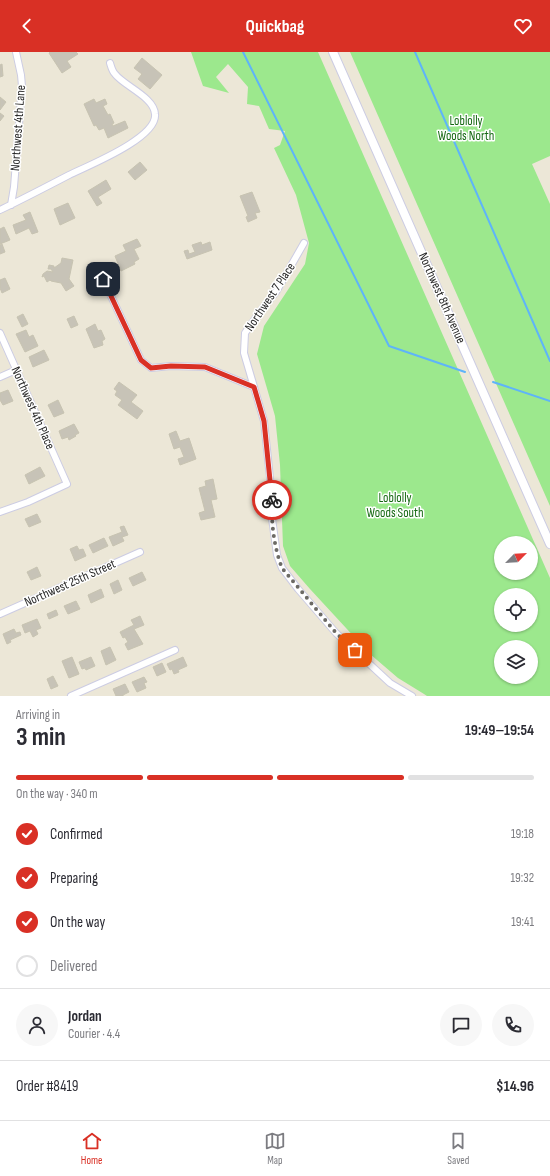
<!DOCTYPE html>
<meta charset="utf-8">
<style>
:root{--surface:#fff;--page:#f7f7f7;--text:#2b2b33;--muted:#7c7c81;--line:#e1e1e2;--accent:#d93025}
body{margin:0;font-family:"Sofia Sans Condensed",sans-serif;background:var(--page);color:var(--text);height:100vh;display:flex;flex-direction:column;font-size:15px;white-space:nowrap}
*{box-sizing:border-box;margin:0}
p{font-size:13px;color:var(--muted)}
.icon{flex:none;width:22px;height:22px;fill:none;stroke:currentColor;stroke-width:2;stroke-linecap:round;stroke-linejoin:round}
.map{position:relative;height:644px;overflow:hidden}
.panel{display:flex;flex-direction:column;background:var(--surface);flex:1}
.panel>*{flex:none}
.needle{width:26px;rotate:66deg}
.controls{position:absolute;left:494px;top:484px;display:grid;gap:8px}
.controls a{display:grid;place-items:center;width:44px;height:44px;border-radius:50%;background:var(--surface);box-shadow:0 1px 3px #0004;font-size:20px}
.pin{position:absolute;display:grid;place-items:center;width:34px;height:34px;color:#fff;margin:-17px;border-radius:8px;box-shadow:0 2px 6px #0006}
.courier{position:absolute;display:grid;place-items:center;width:40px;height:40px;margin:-20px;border:3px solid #d93025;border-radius:50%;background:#fff;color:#222;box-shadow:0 1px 5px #0007}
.head em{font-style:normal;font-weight:700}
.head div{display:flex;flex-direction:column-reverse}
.head{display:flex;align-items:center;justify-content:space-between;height:68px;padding:0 16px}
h1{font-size:26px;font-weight:700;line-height:30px}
.bar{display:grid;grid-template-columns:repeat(4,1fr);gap:6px 4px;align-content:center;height:48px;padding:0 16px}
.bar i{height:5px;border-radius:3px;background:var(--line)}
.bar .on{background:var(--accent)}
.bar p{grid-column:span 4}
.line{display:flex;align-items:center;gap:10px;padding:0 16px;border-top:1px solid var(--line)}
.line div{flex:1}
.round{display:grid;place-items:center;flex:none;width:42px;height:42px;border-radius:21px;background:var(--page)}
ol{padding:0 16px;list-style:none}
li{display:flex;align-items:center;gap:12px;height:44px}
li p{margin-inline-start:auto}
li .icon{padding:4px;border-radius:50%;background:var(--accent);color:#fff;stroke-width:4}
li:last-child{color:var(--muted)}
li i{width:22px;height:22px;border:2px solid var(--line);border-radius:50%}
header{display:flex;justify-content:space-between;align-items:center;height:52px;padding:0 16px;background:var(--accent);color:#fff;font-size:18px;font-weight:700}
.dock{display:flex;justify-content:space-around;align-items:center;height:56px;border-top:1px solid var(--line);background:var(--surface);font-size:11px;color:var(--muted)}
.dock a{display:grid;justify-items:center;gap:2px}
.dock .on{color:var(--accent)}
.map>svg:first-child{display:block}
.green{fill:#9ce88d;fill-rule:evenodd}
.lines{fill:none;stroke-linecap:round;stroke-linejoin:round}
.stream{stroke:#5eb4f9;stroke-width:2}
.building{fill:#c7c3b7;stroke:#c7c3b1}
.minor-casing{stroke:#cccce3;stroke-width:8}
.tertiary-casing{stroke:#cccce3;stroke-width:10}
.minor{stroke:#fff;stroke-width:6}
.tertiary{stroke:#fff;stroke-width:8}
.done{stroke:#6c6a65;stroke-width:4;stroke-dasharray:0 7.2}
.route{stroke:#d93025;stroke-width:5}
.labels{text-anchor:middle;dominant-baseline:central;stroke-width:3;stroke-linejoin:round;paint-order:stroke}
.park-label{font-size:13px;fill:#156912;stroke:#fff}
.street-label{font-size:13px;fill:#272727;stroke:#fff}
</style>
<header><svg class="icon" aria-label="back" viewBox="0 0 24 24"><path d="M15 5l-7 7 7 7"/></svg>Quickbag<svg class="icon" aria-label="heart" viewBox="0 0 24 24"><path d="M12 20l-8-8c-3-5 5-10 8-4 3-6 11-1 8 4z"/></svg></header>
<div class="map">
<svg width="550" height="644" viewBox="0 0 550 644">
<rect width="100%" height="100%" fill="#ece7d7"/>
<path class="green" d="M191,0H318L550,526V644H427L424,642L398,626L370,602L310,537L290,514L283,494L280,413L275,364L257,302L264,274L305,212L309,191L296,143L274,96L280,93L285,79L269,77L259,54L247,52L248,35L228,12L216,25L229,41L203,34ZM501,491H531V521H501ZM501,543H531V573H501ZM501,595H531V625H501Z
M350,0H550V104L532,112L550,152V454Z"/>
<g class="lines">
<path class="stream" d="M243,0L389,294L465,320
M415,0L550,309
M493,330L550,349"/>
</g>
<path class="building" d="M50,0H76L78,2L67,9L71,15L62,21L49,1Z
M142,6L162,23L150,37L138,27L142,22L134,16Z
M2,12L3,24L0,25V13Z
M0,45L6,50L0,58Z
M94,47L96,51L105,47L107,52L103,54L108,63L110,62L114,71L112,72L113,74L125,69L128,76L108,86L104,76L99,78L96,73L94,74L84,52Z
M0,61L4,64L0,69Z
M140,110L147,118L135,128L128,120Z
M106,128L111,137L98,145L102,151L97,154L88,139Z
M252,140L260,160L255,161L257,166L248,170L246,165L248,164L240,144Z
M68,151L75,166L60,173L54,157Z
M30,160L38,180L32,182L29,176L16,182L13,173L26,168L23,163Z
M4,175L10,188L0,192V177Z
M137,187L141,194L134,197L139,207L134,210L135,212L121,219L115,204L126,199L123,193Z
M201,190L202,193L210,190L212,198L187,207L184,199L188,198L189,202L195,200L192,193Z
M2,192L5,200L0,202V193Z
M62,206L73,208L69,227L74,234L66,239L61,231L51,229L50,228L47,230L44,224L42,225L43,222L47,219L53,220L51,217H48L49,213L54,214V216L61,211Z
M5,226L10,237L2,241L0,236V228Z
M23,262L28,272L22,275L17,265Z
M74,264L78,273L71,276L67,267Z
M95,272L98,279L101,278L105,287L102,289L103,293L94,296L86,277Z
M26,278L29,285L33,283L38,294L25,300L16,282Z
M44,298L49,308L33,315L29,305Z
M119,330L137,343L131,350L143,359L137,367L118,353L122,348L115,343L117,339L114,337Z
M8,338L13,349L3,353L0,348V341Z
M58,348L64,361L54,365L48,353Z
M74,372L79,381L75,383L76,384L69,388L68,385L62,387L59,379Z
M176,379L180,389L189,386L196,407L180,413L178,407L184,405L180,395L174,397L169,382Z
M40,415L45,424L29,432L25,423Z
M213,427L217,447L211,448L215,465L201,468L199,461L205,459L199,436L206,434L205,429Z
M37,462L41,470L29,475L25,467Z
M124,474L128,483L122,485L124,489L113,494L109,485L122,480L120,475Z
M104,486L108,494L93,501L89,493Z
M77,494L79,498L83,497L86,504L75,509L70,497Z
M37,515L41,524L31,528L27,520Z
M142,520L146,528L133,534L129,526Z
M118,528L122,538L114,542L110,532Z
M101,537L104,545L91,551L88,543Z
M76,549L80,557L68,562L64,554Z
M56,558L58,563L49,567L47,562Z
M140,564L144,573L134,577L143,592L128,598L125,592L128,590L125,585L123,586L120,580L134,573L131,568Z
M37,567L41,576L36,578L38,582L33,585L30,579L25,581L22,573Z
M14,577L16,581L20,580L21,583L10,588L11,590L7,592L3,582Z
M110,595L116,608L106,613L101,599Z
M72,605L79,622L69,626L62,609Z
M91,605L95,614L86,618L85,616L82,617L79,610Z
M183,605L187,614L178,618L179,620L174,622L172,617L170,618L167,612Z
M162,611L166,620L157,624L153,615Z
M53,624L58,634L51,637L47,627Z
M144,625L147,630L144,631L146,636L137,640L132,630Z
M125,632L129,640L123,643V644H116L113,637Z"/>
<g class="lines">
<g class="minor-casing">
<path id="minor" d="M11,153L14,135L22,34L21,23L16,0
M0,158C23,147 46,135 69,123C87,114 158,86 155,62C154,45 124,34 115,22C112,19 111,14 110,11
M304,191L276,240L262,257L245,281L244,301L264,369L272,445L271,459L277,503L282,516L298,537L336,581L390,631L412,644
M103,227L141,308L151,316L171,314L205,315L254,335
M0,281L67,432L28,450L0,460
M0,325L16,318
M0,562L140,500
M71,644L175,598"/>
</g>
<g class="tertiary-casing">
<path id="tertiary" d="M333,0L550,492"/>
</g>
<use href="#minor" class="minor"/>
<use href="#tertiary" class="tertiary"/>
</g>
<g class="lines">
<path class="done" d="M272,448C271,471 274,495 282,516L336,581L355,598"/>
<path class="route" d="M103,227L141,308L151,316L171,314L205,315L254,335L264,369L272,448"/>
</g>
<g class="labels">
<g class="park-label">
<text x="466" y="69">Loblolly<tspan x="466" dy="15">Woods North</tspan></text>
<text x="395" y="446">Loblolly<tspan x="395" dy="15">Woods South</tspan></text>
</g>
<g class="street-label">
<text transform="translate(18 76) rotate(-86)">Northwest 4th Lane</text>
<text transform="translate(270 245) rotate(-56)">Northwest 7 Place</text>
<text transform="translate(442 246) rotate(66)">Northwest 8th Avenue</text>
<text transform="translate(33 356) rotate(66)">Northwest 4th Place</text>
<text transform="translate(70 531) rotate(-24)">Northwest 25th Street</text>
</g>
</g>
</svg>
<div class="controls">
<a><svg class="needle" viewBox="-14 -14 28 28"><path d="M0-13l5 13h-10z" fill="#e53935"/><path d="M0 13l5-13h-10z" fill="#7c7c81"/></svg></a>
<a><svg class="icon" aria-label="locate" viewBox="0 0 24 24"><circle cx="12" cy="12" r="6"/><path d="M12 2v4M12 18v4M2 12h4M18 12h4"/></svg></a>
<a><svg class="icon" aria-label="layers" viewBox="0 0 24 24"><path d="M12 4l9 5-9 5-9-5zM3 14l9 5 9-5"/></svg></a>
</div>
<div class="pin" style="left:355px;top:598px;background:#ea580c"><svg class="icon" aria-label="bag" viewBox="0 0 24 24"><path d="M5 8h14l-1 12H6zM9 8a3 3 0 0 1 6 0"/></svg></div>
<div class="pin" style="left:103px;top:227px;background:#1f2937"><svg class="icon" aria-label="home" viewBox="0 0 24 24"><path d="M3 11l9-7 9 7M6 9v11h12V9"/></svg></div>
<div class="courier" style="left:272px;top:448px"><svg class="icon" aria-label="bike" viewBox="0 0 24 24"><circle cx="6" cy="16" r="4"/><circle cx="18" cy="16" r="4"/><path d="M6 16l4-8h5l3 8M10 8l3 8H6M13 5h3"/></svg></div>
</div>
<section class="panel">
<div class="head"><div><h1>3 min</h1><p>Arriving in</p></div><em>19:49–19:54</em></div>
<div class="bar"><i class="on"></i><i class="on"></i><i class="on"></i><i></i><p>On the way · 340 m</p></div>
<ol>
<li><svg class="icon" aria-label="check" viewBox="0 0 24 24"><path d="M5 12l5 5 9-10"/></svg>Confirmed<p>19:18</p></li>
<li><svg class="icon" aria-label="check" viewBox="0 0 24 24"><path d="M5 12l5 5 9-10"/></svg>Preparing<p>19:32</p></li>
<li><svg class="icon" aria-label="check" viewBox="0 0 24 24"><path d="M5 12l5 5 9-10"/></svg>On the way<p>19:41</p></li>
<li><i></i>Delivered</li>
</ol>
<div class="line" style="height:72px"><a class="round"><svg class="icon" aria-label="person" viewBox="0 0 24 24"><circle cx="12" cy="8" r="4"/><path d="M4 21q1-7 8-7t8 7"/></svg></a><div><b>Jordan</b><p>Courier · 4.4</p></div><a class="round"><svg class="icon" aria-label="chat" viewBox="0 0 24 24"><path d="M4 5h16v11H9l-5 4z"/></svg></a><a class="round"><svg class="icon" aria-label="phone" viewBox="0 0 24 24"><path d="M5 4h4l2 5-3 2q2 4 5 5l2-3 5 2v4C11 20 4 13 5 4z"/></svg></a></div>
<div class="line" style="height:52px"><div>Order #8419</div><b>$14.96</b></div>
</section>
<nav class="dock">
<a class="on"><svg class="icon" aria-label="home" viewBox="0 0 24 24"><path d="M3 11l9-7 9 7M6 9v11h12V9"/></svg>Home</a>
<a><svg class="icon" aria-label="map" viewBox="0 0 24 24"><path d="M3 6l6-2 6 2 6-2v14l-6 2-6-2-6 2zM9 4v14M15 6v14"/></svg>Map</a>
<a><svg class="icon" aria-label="saved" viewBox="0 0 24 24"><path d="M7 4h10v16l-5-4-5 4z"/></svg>Saved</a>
</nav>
